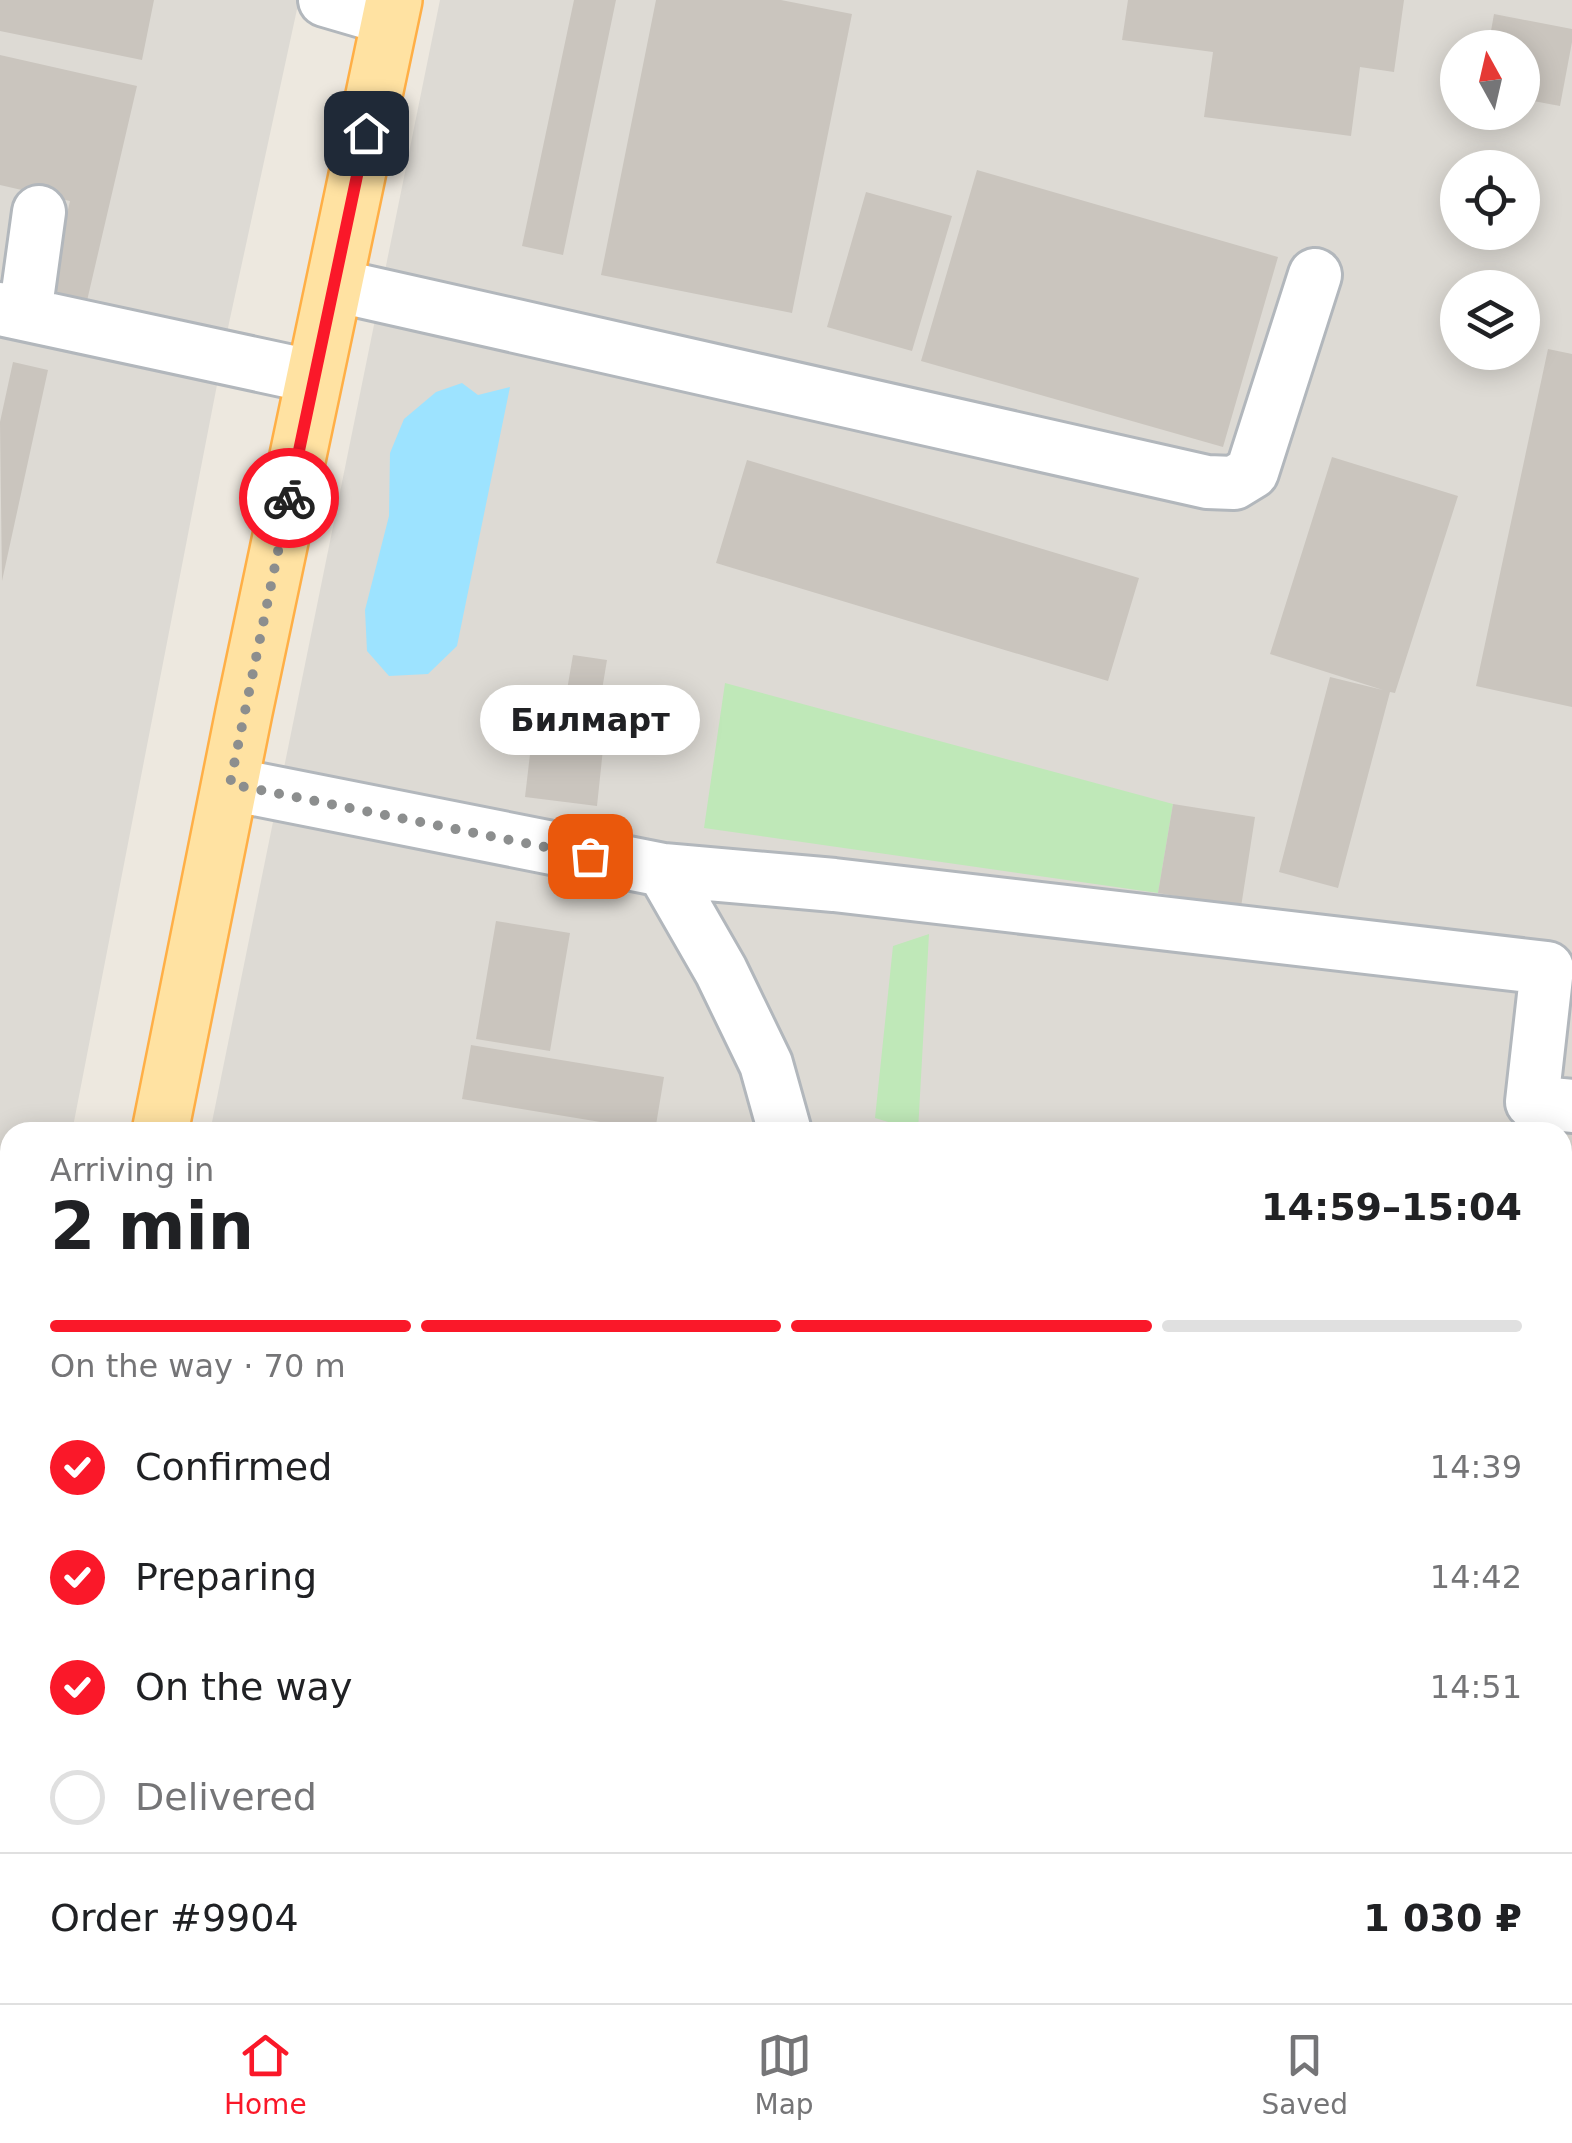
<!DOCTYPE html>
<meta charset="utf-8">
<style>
:root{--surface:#fff;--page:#f6f6f6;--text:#202124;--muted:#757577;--line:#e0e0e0;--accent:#fa1829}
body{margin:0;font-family:"DejaVu Sans",sans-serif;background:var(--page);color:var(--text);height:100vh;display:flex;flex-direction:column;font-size:38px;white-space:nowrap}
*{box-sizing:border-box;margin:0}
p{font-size:32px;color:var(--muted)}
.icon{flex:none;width:55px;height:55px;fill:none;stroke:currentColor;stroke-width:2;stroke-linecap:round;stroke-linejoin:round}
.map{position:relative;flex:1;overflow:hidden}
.side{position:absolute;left:0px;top:1122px;width:1572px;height:882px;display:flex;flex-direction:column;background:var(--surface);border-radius:30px 30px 0 0;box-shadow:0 5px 25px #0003}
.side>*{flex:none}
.needle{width:65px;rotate:352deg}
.controls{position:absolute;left:1440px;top:30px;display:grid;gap:20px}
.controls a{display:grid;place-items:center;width:100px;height:100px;border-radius:50%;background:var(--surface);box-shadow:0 5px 25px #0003;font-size:50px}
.pin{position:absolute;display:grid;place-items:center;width:85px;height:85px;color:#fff;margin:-42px;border-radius:20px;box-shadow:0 5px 15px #0006}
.courier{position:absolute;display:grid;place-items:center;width:100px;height:100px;margin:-50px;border:8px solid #fa1829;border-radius:50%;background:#fff;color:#222;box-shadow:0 2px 12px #0007}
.bubble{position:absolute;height:70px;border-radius:35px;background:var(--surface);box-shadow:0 5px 25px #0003;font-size:32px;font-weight:700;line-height:70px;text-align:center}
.headline em{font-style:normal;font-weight:700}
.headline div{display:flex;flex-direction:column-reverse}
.headline{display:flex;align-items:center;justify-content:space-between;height:170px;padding:0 50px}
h1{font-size:65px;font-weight:700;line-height:75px}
.bar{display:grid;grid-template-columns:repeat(4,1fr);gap:15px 10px;align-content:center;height:120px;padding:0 50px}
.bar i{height:12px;border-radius:8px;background:var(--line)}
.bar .current{background:var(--accent)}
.bar p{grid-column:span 4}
.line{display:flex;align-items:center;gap:25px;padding:0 50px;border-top:2px solid var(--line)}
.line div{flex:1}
ol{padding:0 50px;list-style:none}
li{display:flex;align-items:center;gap:30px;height:110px}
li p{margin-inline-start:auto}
li .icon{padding:10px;border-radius:50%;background:var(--accent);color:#fff;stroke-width:4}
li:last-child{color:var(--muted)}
li i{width:55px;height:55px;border:5px solid var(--line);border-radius:50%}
.tabs{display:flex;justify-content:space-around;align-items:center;height:140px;border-top:2px solid var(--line);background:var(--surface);font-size:28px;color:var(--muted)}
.tabs a{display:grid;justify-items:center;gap:5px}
.tabs .current{color:var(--accent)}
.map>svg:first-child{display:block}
.industrial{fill:#dddad4;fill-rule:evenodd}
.green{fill:#bfe8b8}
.water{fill:#9de3ff}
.building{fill:#cac5be}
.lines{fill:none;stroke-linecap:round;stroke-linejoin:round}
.minor-casing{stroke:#b2b7bc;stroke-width:58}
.major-casing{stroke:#ffaf46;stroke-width:60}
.minor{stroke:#fff;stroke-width:52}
.major{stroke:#ffe2a2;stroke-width:55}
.done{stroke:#8c8e8e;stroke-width:10;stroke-dasharray:0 18}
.route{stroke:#fa1829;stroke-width:12}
</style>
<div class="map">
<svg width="1572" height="2003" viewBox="0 0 1572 2003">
<rect width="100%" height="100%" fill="#ede8df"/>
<path class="industrial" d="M0,0H299L229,323L72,1132H10V1455L0,1507Z
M440,0H1572V2003H37L38,1995H1562V1132H210ZM1458,48H1522V112H1458ZM1458,168H1522V232H1458ZM1458,288H1522V352H1458Z"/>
<path class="green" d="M725,683L1173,804L1158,893L704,828Z
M929,934L918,1131L875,1118L893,946Z"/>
<path class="water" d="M462,383L478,395L510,387L457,646L428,674L389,676L367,651L365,610L389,516L390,453L404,419L436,392Z
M472,1995H727L728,2003H485Z"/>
<path class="building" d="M0,0H154L142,60L0,31Z
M574,0H616L563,255L522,246Z
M656,0H781L852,14L792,313L601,275Z
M1128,0H1404L1394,72L1360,67L1351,136L1204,117L1213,52L1122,40Z
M1494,14L1572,29V42L1560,106L1522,99V48H1488Z
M0,55L137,86L83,318L45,309L70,201L0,185Z
M977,170L1278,257L1223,447L921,361Z
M866,192L952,216L912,351L827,327Z
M1548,349L1572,354V707L1476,686Z
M13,362L48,370L2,581L0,422Z
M1332,457L1458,496L1395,693L1390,692L1338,888L1279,872L1330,677L1383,690L1270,654Z
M747,460L1139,578L1108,681L716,563Z
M573,655L607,660L601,696L567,690Z
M536,703L607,711L597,806L525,797Z
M1173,804L1255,817L1241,907L1158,893Z
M496,921L570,933L550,1051L476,1039Z
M471,1045L664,1077L655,1131L462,1099Z
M1562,1305L1572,1306V1403L1562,1402Z
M1562,1507L1572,1508V1614L1562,1613Z
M1562,1858L1572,1865V2003H1523L1513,1995H1562Z"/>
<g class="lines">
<g class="minor-casing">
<path id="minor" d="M325,0L390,19
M334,285L1207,482L1234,483L1252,472L1315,275
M0,309L315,377
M25,314L39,212
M230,784L663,870L834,885L1547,968L1532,1102L1572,1106
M663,870L721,971L766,1064L785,1132
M0,1592L10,1594
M1562,1661L1572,1662"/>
</g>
<g class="major-casing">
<path id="major" d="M160,1132L244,712L394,0
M0,1927L10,1877"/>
</g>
<use href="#minor" class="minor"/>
<use href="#major" class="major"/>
</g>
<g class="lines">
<path class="done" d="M289,498L230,784L590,856"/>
<path class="route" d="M289,498L366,133"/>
</g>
</svg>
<div class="controls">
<a><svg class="needle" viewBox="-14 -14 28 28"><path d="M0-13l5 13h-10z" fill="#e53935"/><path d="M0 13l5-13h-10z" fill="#757577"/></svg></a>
<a><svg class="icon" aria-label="locate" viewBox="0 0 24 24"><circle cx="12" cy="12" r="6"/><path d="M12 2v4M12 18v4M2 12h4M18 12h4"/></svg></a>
<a><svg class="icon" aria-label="layers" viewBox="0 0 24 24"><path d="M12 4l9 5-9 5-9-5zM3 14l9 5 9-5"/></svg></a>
</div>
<div class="pin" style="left:590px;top:856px;background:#ea580c"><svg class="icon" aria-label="bag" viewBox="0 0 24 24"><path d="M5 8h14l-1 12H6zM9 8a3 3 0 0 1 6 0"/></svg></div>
<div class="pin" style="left:366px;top:133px;background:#1f2937"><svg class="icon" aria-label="home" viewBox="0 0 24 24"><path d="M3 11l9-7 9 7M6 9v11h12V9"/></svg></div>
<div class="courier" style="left:289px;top:498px"><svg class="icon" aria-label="bike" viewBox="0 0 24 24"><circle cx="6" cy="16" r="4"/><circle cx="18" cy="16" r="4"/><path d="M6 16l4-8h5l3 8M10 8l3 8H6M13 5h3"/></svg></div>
<div class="bubble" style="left:480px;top:685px;width:220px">Билмарт</div>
<section class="side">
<div class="headline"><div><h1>2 min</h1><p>Arriving in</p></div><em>14:59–15:04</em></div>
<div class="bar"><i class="current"></i><i class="current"></i><i class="current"></i><i></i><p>On the way · 70 m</p></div>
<ol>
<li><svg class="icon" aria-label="check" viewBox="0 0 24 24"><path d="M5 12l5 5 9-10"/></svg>Confirmed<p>14:39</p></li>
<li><svg class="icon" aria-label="check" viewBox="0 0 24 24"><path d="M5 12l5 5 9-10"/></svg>Preparing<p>14:42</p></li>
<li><svg class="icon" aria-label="check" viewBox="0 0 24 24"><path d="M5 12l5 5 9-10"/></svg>On the way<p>14:51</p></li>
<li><i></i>Delivered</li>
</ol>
<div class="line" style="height:130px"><div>Order #9904</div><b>1 030 ₽</b></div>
</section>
</div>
<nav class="tabs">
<a class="current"><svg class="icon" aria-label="home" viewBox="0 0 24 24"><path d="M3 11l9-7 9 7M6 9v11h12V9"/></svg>Home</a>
<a><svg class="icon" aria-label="map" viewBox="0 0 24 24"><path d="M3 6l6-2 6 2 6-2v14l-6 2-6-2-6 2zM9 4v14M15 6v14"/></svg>Map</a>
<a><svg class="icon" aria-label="saved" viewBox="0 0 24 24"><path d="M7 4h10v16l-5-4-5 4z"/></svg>Saved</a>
</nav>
